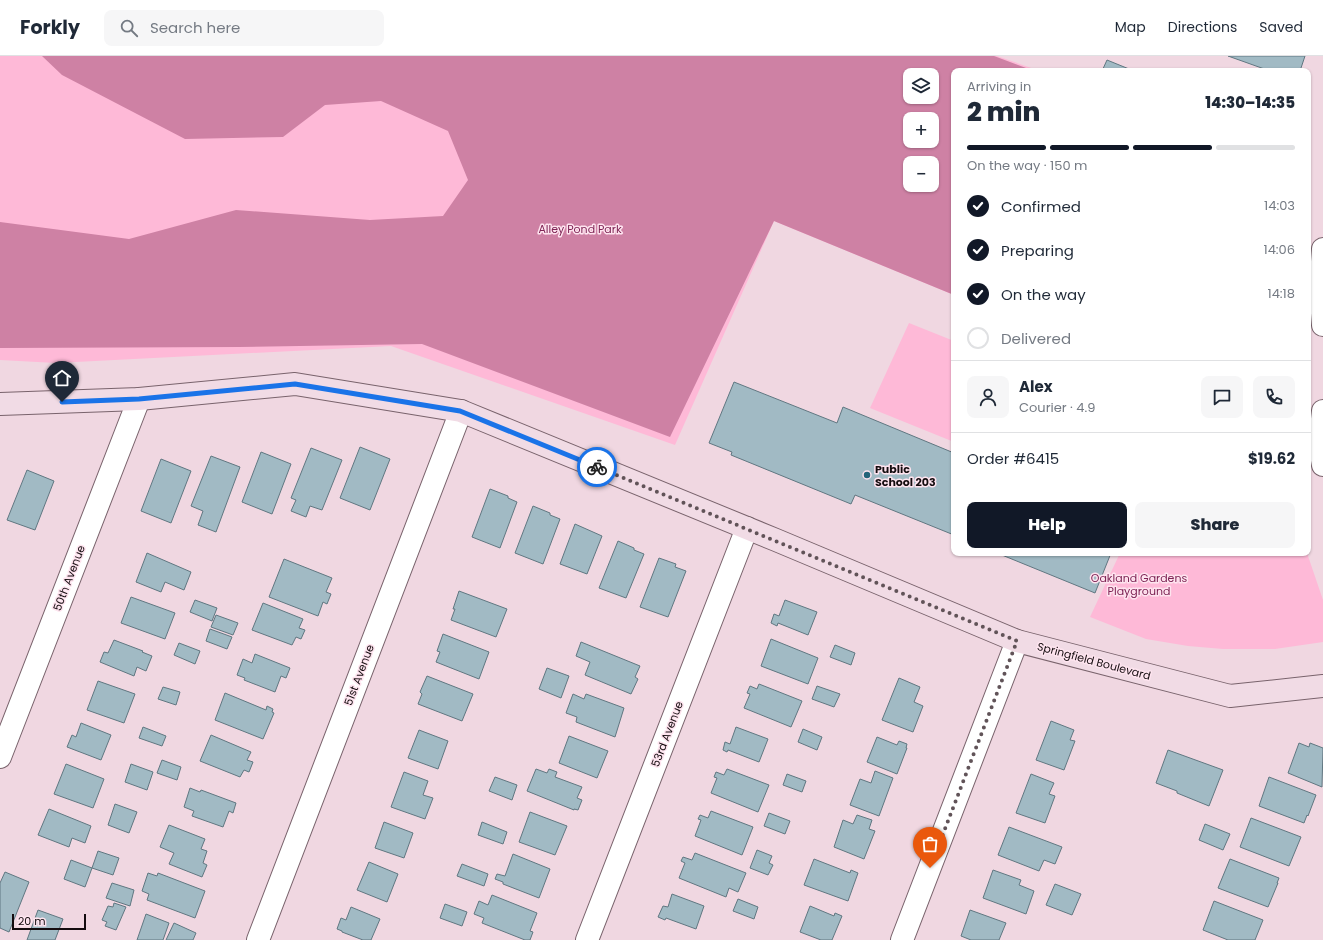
<!DOCTYPE html>
<meta charset="utf-8">
<style>
:root{--surface:#fff;--page:#f6f6f7;--text:#1f2937;--muted:#747a83;--line:#e0e1e3;--accent:#111827}
body{margin:0;font-family:Poppins,sans-serif;background:var(--page);color:var(--text);height:100vh;display:flex;flex-direction:column;font-size:15px;white-space:nowrap}
*{box-sizing:border-box;margin:0}
p{font-size:13px;color:var(--muted)}
.icon{flex:none;width:22px;height:22px;fill:none;stroke:currentColor;stroke-width:2;stroke-linecap:round;stroke-linejoin:round}
.map{position:relative;flex:1;overflow:hidden}
.panel{position:absolute;left:951px;top:12px;width:360px;height:488px;display:flex;flex-direction:column;background:var(--surface);border-radius:8px;box-shadow:0 1px 3px #0004}
.panel>*{flex:none}
.tools{position:absolute;left:903px;top:12px;display:grid;gap:8px}
.tools a{display:grid;place-items:center;width:36px;height:36px;border-radius:8px;background:var(--surface);box-shadow:0 1px 3px #0004;font-size:20px}
.scale{position:absolute;left:12px;bottom:10px;width:74px;box-sizing:border-box;padding-left:4px;border:2px solid #140c0f;border-top:0;font-size:11px;line-height:14px;white-space:nowrap;color:#140c0f;-webkit-text-stroke:3px #fee4ef;paint-order:stroke}
.pin{position:absolute;display:grid;place-items:center;width:34px;height:34px;color:#fff;margin:-41px -17px;border-radius:50% 50% 50% 0;rotate:-45deg;box-shadow:0 0 4px #0007}
.pin .icon{rotate:45deg}
.courier{position:absolute;display:grid;place-items:center;width:40px;height:40px;margin:-20px;border:3px solid #1a73e8;border-radius:50%;background:#fff;color:#222;box-shadow:0 1px 5px #0007}
.summary em{font-style:normal;font-weight:800}
.summary div{display:flex;flex-direction:column-reverse}
.summary{display:flex;align-items:center;justify-content:space-between;height:68px;padding:0 16px}
h1{font-size:26px;font-weight:800;line-height:30px}
.bar{display:grid;grid-template-columns:repeat(4,1fr);gap:6px 4px;align-content:center;height:48px;padding:0 16px}
.bar i{height:5px;border-radius:3px;background:var(--line)}
.bar .current{background:var(--accent)}
.bar p{grid-column:span 4}
.line{display:flex;align-items:center;gap:10px;padding:0 16px;border-top:1px solid var(--line)}
.line div{flex:1}
.round{display:grid;place-items:center;flex:none;width:42px;height:42px;border-radius:8px;background:var(--page)}
ol{padding:0 16px;list-style:none}
li{display:flex;align-items:center;gap:12px;height:44px}
li p{margin-inline-start:auto}
li .icon{padding:4px;border-radius:50%;background:var(--accent);color:#fff;stroke-width:4}
li:last-child{color:var(--muted)}
li i{width:22px;height:22px;border:2px solid var(--line);border-radius:50%}
.action{display:flex;gap:8px;margin-top:auto;padding:8px 16px}
.action a{flex:1;height:46px;border-radius:8px;background:var(--accent);color:#fff;font-size:16px;font-weight:800;line-height:46px;text-align:center}
.action a+a{background:var(--page);color:var(--text)}
header{display:flex;align-items:center;gap:24px;box-sizing:border-box;height:56px;padding:0 20px;background:var(--surface);border-bottom:1px solid var(--line)}
header strong{font-size:19px}
nav{display:flex;gap:22px;margin-inline-start:auto;font-size:14px}
.search{width:280px;height:36px;background:var(--page);display:flex;align-items:center;gap:10px;box-sizing:border-box;padding:0 14px;border-radius:8px;color:var(--muted);font-size:15px}
.map>svg:first-child{display:block}
.green{fill:#feb9d7;fill-rule:evenodd}
.forest{fill:#ce81a4;fill-rule:evenodd}
.building{fill:#a1bac4;stroke:#607781}
.lines{fill:none;stroke-linecap:round;stroke-linejoin:round}
.minor-casing{stroke:#79636c;stroke-width:24}
.tertiary-casing{stroke:#79636c;stroke-width:24}
.secondary-casing{stroke:#79636c;stroke-width:24}
.minor{stroke:#fff;stroke-width:22}
.tertiary{stroke:#fff;stroke-width:22}
.secondary{stroke:#f1dbe5;stroke-width:22}
.done{stroke:#615358;stroke-width:4;stroke-dasharray:0 7.2}
.route{stroke:#1a73e8;stroke-width:5}
.poi-dot{fill:#246479;stroke:#fee4ef;stroke-width:1.5}
.labels{text-anchor:middle;dominant-baseline:central;stroke-width:3;stroke-linejoin:round;paint-order:stroke}
.park-label{font-size:11px;fill:#7e2354;stroke:#fee4ef}
.poi-label{font-size:11px;font-weight:bold;fill:#140c0f;stroke:#fee4ef;text-anchor:start}
.street-label{font-size:11px;fill:#140c0f;stroke:#fee4ef}
</style>
<header>
<strong>Forkly</strong>
<div class="search"><svg class="icon" aria-label="search" viewBox="0 0 24 24"><circle cx="10" cy="10" r="6"/><path d="M15 15l6 6"/></svg>Search here</div>
<nav><a>Map</a><a>Directions</a><a>Saved</a></nav>
</header>
<div class="map">
<svg width="1323" height="884" viewBox="0 0 1323 884">
<rect width="100%" height="100%" fill="#f0d7e1"/>
<path class="green" d="M0,0H997L1040,15H954V239L774,165L675,389L391,290L56,307L0,304ZM910,19H932V41H910ZM910,63H932V85H910ZM910,107H932V129H910Z
M909,267L954,285V386L870,352Z
M1120,497H1307L1323,544V586L1275,593H1223L1188,590L1146,583L1090,561Z"/>
<path class="forest" d="M42,0H994L1034,15H954V239L774,165L670,381L422,288L238,291L0,292V166L129,183L236,154L370,164L443,160L468,124L448,75L381,45L325,49L283,81L185,83L62,19ZM910,19H932V41H910ZM910,63H932V85H910ZM910,107H932V129H910Z"/>
<path class="building" d="M1228,0H1305L1300,15H1270Z
M1107,4L1134,15H1102Z
M734,326L837,367L843,351L954,397V479L855,439L851,448L731,399L732,396L709,387Z
M360,391L390,403L370,454L340,442Z
M311,392L342,404L322,454L310,450L306,461L291,455L296,444L291,442Z
M261,396L291,408L272,458L242,446Z
M211,400L240,411L216,476L198,469L203,455L191,450Z
M161,403L191,415L171,467L141,455Z
M27,414L54,425L35,474L7,464Z
M490,433L508,440V442L517,446L500,492L472,481Z
M533,450L550,457V459L560,463L543,508L515,497Z
M575,468L602,480L587,518L560,508Z
M618,485L634,492V494L644,498L626,542L599,532Z
M147,497L191,516L184,534L165,526L161,536L136,526Z
M997,497H1111L1095,537Z
M659,502L676,508L675,511L686,515L668,561L640,551Z
M284,503L332,522L326,536L331,538L327,548L323,546L318,560L269,541Z
M459,535L507,553L496,581L451,564L455,553H453Z
M131,541L175,557L165,583L121,567Z
M195,544L217,552L212,565L190,556Z
M785,544L817,556L808,579L778,567L777,570L771,567L774,558L779,560Z
M263,547L303,563L299,572L305,574L301,583L296,581L292,589L252,574Z
M216,559L238,567L233,579L211,571Z
M210,573L232,581L227,593L206,585Z
M443,578L489,596L479,623L436,606L440,596L437,595Z
M771,583L818,602L808,628L761,610Z
M114,584L143,595L142,596L152,600L146,615L137,611L134,620L100,606L104,596L108,597Z
M581,586L640,610L635,621L638,623L631,638L585,619L590,606L576,600Z
M179,587L200,595L195,608L174,599Z
M835,589L855,597L851,609L830,601Z
M255,598L290,612L286,622L281,620L275,636L244,624L245,622L237,619L243,603L252,607Z
M547,612L569,620L561,642L539,633Z
M427,620L473,638L462,665L418,648L422,638L420,636Z
M899,622L920,631L914,646L923,650L913,676L882,664Z
M98,625L135,638L124,667L87,654Z
M759,628L802,645L791,671L744,652L750,638L747,637L750,630L757,633Z
M817,630L840,638L834,651L812,643Z
M163,631L180,636L176,649L158,643Z
M225,637L266,654L267,650L273,653L272,656L274,657L263,683L215,664Z
M573,638L584,643L586,638L624,652L615,681L576,666L577,661L566,657Z
M1051,665L1074,674L1070,684L1075,685L1064,714L1036,704Z
M81,667L111,679L101,704L67,691L72,679L76,681Z
M143,671L166,680L162,690L139,682Z
M736,671L768,683L759,706L728,694L727,696L723,694L725,686L730,688Z
M803,673L822,681L817,694L798,686Z
M419,674L448,685L438,713L408,702Z
M211,679L251,696L247,704L253,706L249,716L244,714L240,721L200,705Z
M569,680L608,695L597,722L559,707Z
M877,681L897,689L899,685L907,688L906,692H907L897,718L867,706Z
M1299,687L1309,691L1310,687L1323,692L1322,731L1288,717Z
M1168,694L1223,714L1209,750L1177,737V735L1156,727Z
M162,704L181,711L177,724L157,717Z
M66,708L104,723L93,752L54,738Z
M131,708L153,716L147,734L125,726Z
M536,713L547,717L549,713L557,716L555,721L582,731L577,742L582,744L578,754L574,753V754L527,735Z
M727,713L769,729L758,756L711,737L717,722L714,721L716,716L724,719Z
M875,715L893,722L879,760L850,749L860,723L871,727Z
M404,716L428,725L423,739L433,742L425,763L391,751Z
M787,718L806,725L802,736L783,729Z
M1031,718L1054,727L1049,738L1055,740L1045,767L1016,757Z
M495,721L517,729L512,744L489,735Z
M1269,721L1316,739L1308,760L1307,759L1304,767L1259,750Z
M190,732L200,736L201,734L236,747L233,757L229,755L223,771L192,760L194,755L184,751Z
M115,748L137,756L129,777L108,769Z
M49,753L91,770L85,787L72,782L69,791L38,779Z
M711,755L753,771L742,799L695,780L701,764L698,763L700,759L708,762Z
M530,756L567,770L555,799L519,786Z
M769,757L790,765L785,778L764,770Z
M857,759L872,764L869,773L875,775L864,803L834,791L843,764L853,768Z
M1251,762L1301,781L1289,810L1240,791Z
M384,766L413,777L404,802L375,792Z
M482,766L507,776L503,788L478,779Z
M1205,768L1230,778L1223,794L1199,784Z
M169,769L205,783L201,793L207,795L203,807L207,809L202,821L169,808L174,797L160,791Z
M1009,771L1062,791L1055,808L1044,804L1039,815L998,799Z
M757,794L772,800L769,807L773,809L768,819L750,812Z
M98,795L119,802L113,819L92,812Z
M695,797L746,817L738,836L729,832L726,841L679,822L685,807L681,805L683,801L692,804Z
M513,798L550,813L539,842L503,828V826L495,823L497,818L505,820Z
M814,803L850,817L851,814L858,817L848,845L804,829Z
M1230,803L1279,822L1277,827H1278L1268,851L1218,832Z
M71,804L92,812L85,831L64,823Z
M369,806L398,818L387,846L357,834Z
M462,808L488,818L484,830L457,820Z
M993,814L1021,824L1019,829L1034,835L1026,858L983,842Z
M5,816L29,826L9,876L0,872V827Z
M148,817L157,820L158,817L205,835L195,862L147,844L149,838L142,835Z
M112,827L134,834L130,850L106,842Z
M1055,828L1081,838L1072,859L1046,849Z
M672,838L704,850L696,873L666,862L665,864L658,861L663,850L668,851Z
M492,839L537,857L530,875L533,876L530,884H525L482,867L484,862L474,858L479,845L488,849Z
M738,843L758,851L754,863L733,855Z
M1214,845L1263,864L1255,884H1228L1203,874Z
M114,847L126,851L116,874L105,870L107,866L102,864L108,850L113,851Z
M445,848L467,856L462,870L440,862Z
M810,850L834,860L835,857L842,860L832,884H821L800,876Z
M351,851L380,863L371,884H363L342,876V875L337,873L341,862L346,864Z
M38,854L63,863L55,884H27Z
M970,854L1006,867L999,884H971L961,880Z
M146,858L169,867L163,884H137Z
M174,867L196,877L193,884H166Z"/>
<g class="lines">
<g class="minor-casing">
<path id="minor" d="M0,701L139,343
M258,884L461,355
M587,884L747,472
M902,884L1017,585"/>
</g>
<g class="tertiary-casing">
<path id="tertiary" d="M1323,193L1320,232L1323,269
M1323,355L1319,388L1323,409"/>
</g>
<g class="secondary-casing">
<path id="secondary" d="M0,348L139,343L295,328L461,355L776,484L1017,585L1230,640L1323,630"/>
</g>
<use href="#minor" class="minor"/>
<use href="#tertiary" class="tertiary"/>
<use href="#secondary" class="secondary"/>
</g>
<g class="lines">
<path class="done" d="M597,411L1017,585L930,812"/>
<path class="route" d="M62,346L139,343L295,328L460,355L597,411"/>
</g>
<circle class="poi-dot" cx="867" cy="419" r="4"/>
<g class="labels">
<g class="park-label">
<text x="580" y="173">Alley Pond Park</text>
<text x="1139" y="522">Oakland Gardens<tspan x="1139" dy="13">Playground</tspan></text>
</g>
<g class="poi-label">
<text x="875" y="413">Public<tspan x="875" dy="13">School 203</tspan></text>
</g>
<g class="street-label">
<text transform="translate(69 522) rotate(-69)">50th Avenue</text>
<text transform="translate(1094 605) rotate(15)">Springfield Boulevard</text>
<text transform="translate(359 619) rotate(-69)">51st Avenue</text>
<text transform="translate(667 678) rotate(-69)">53rd Avenue</text>
</g>
</g>
</svg>
<div class="tools">
<a><svg class="icon" aria-label="layers" viewBox="0 0 24 24"><path d="M12 4l9 5-9 5-9-5zM3 14l9 5 9-5"/></svg></a>
<a>+</a>
<a>−</a>
</div>
<div class="scale">20 m</div>
<div class="pin" style="left:930px;top:812px;background:#ea580c"><svg class="icon" aria-label="bag" viewBox="0 0 24 24"><path d="M5 8h14l-1 12H6zM9 8a3 3 0 0 1 6 0"/></svg></div>
<div class="pin" style="left:62px;top:346px;background:#1f2937"><svg class="icon" aria-label="home" viewBox="0 0 24 24"><path d="M3 11l9-7 9 7M6 9v11h12V9"/></svg></div>
<div class="courier" style="left:597px;top:411px"><svg class="icon" aria-label="bike" viewBox="0 0 24 24"><circle cx="6" cy="16" r="4"/><circle cx="18" cy="16" r="4"/><path d="M6 16l4-8h5l3 8M10 8l3 8H6M13 5h3"/></svg></div>
<section class="panel">
<div class="summary"><div><h1>2 min</h1><p>Arriving in</p></div><em>14:30–14:35</em></div>
<div class="bar"><i class="current"></i><i class="current"></i><i class="current"></i><i></i><p>On the way · 150 m</p></div>
<ol>
<li><svg class="icon" aria-label="check" viewBox="0 0 24 24"><path d="M5 12l5 5 9-10"/></svg>Confirmed<p>14:03</p></li>
<li><svg class="icon" aria-label="check" viewBox="0 0 24 24"><path d="M5 12l5 5 9-10"/></svg>Preparing<p>14:06</p></li>
<li><svg class="icon" aria-label="check" viewBox="0 0 24 24"><path d="M5 12l5 5 9-10"/></svg>On the way<p>14:18</p></li>
<li><i></i>Delivered</li>
</ol>
<div class="line" style="height:72px"><a class="round"><svg class="icon" aria-label="person" viewBox="0 0 24 24"><circle cx="12" cy="8" r="4"/><path d="M4 21q1-7 8-7t8 7"/></svg></a><div><b>Alex</b><p>Courier · 4.9</p></div><a class="round"><svg class="icon" aria-label="chat" viewBox="0 0 24 24"><path d="M4 5h16v11H9l-5 4z"/></svg></a><a class="round"><svg class="icon" aria-label="phone" viewBox="0 0 24 24"><path d="M5 4h4l2 5-3 2q2 4 5 5l2-3 5 2v4C11 20 4 13 5 4z"/></svg></a></div>
<div class="line" style="height:52px"><div>Order #6415</div><b>$19.62</b></div>
<div class="action"><a>Help</a><a>Share</a></div>
</section>
</div>
